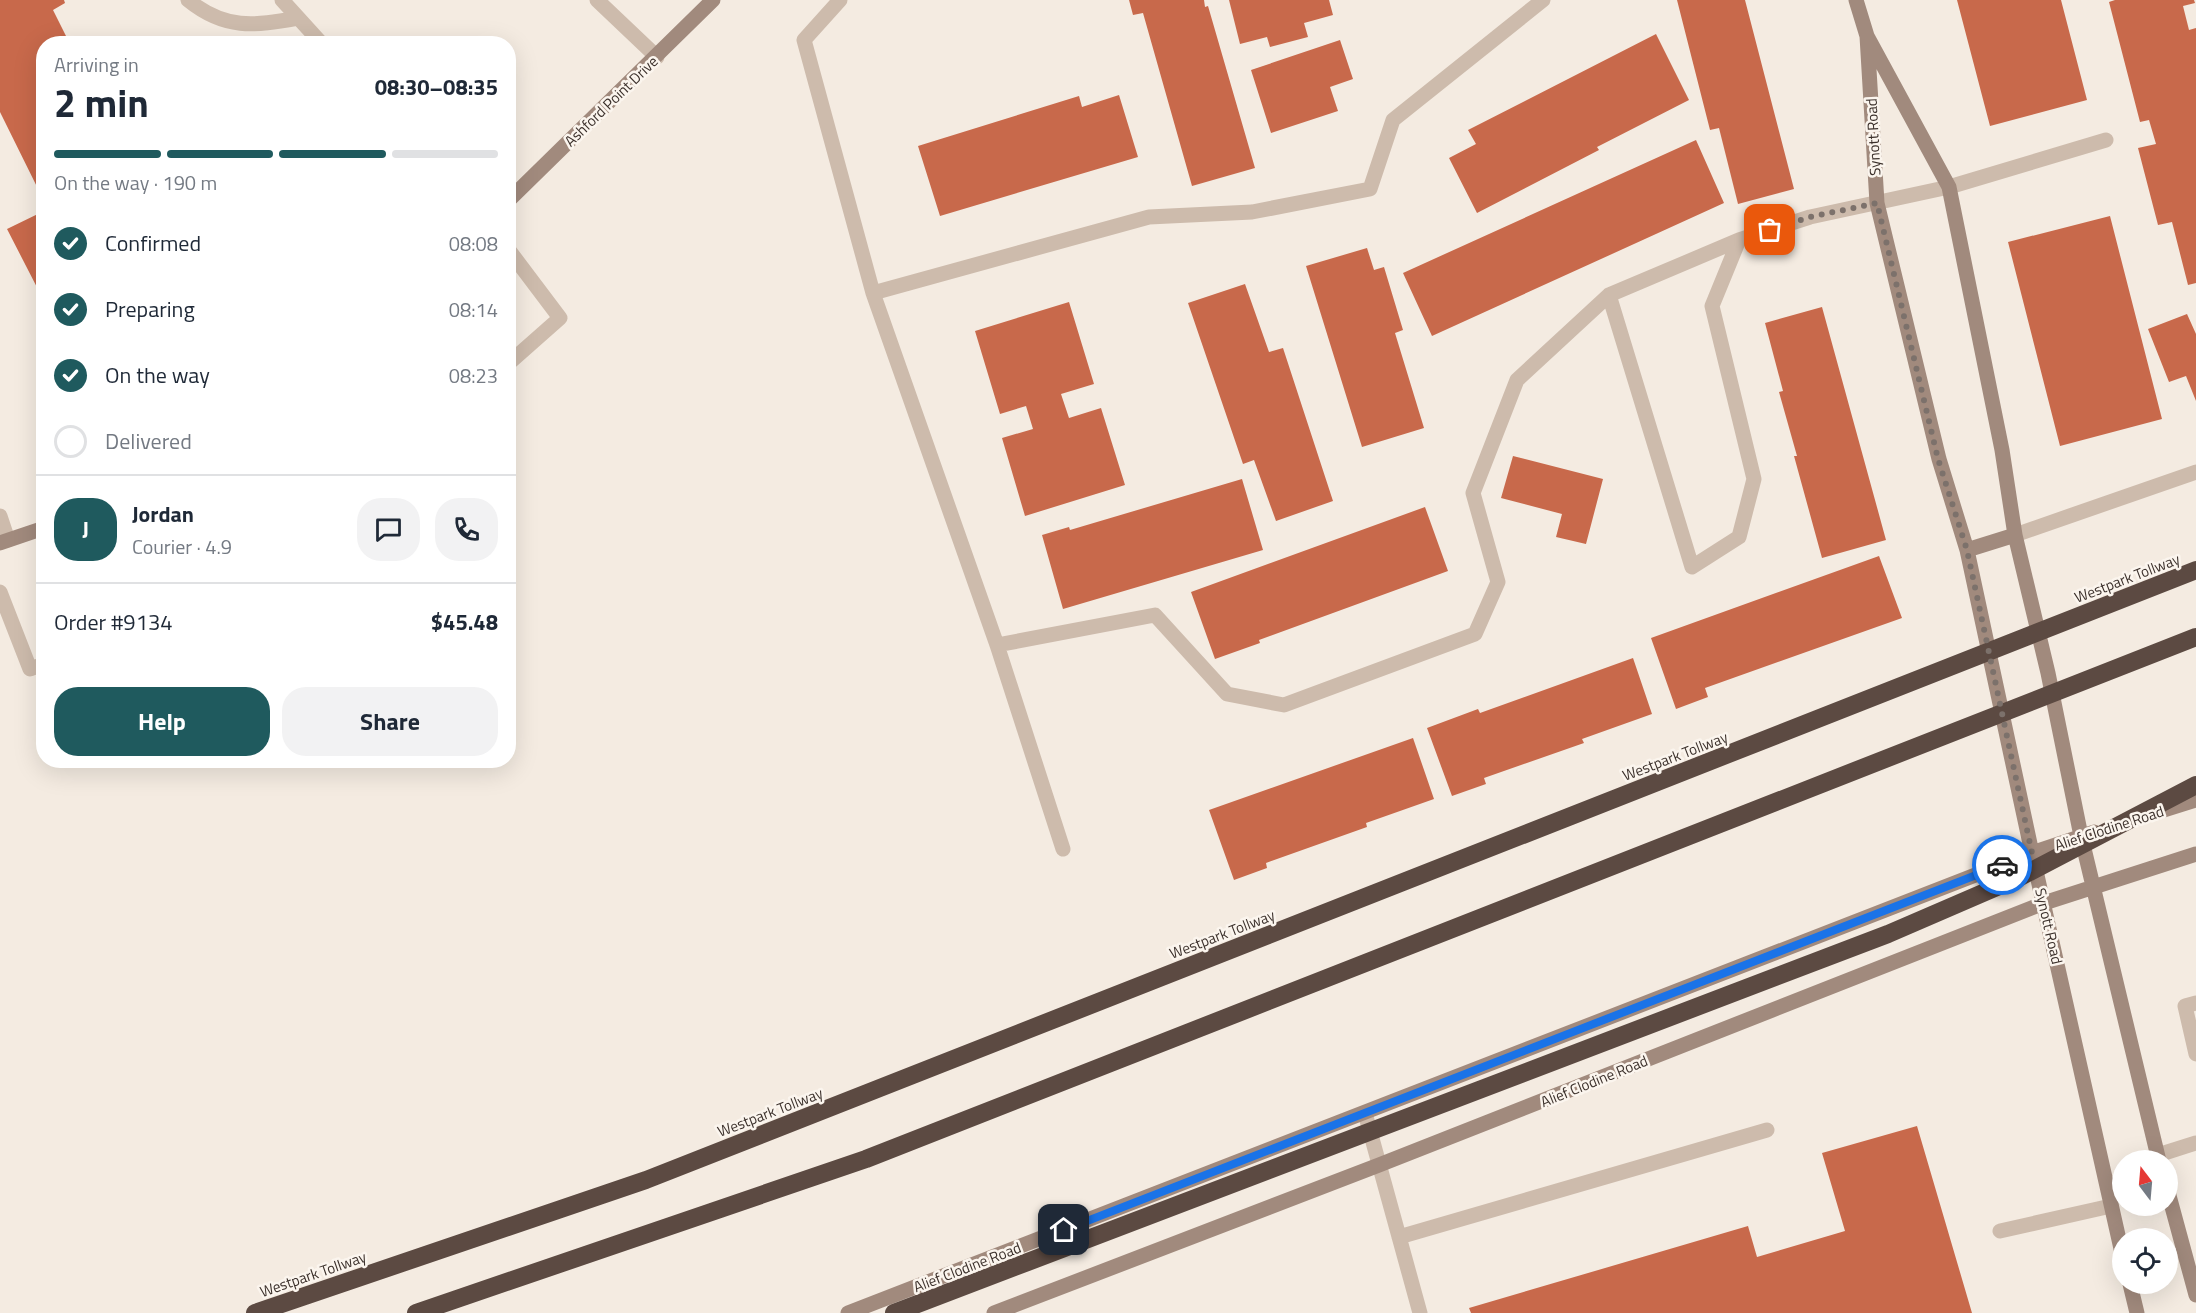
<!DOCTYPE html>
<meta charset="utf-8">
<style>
:root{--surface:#fff;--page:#f2f2f3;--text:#1f2937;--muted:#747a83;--line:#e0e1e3;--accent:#1f5a5e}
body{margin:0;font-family:"Titillium Web",sans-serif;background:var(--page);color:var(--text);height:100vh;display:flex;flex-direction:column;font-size:22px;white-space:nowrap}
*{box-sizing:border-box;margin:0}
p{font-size:20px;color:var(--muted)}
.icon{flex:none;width:33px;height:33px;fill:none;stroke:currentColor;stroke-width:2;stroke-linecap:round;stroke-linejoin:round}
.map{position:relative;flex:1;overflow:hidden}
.details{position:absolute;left:36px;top:36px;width:480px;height:732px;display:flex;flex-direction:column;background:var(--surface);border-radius:24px;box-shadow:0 6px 24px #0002}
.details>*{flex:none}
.needle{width:39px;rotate:344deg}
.buttons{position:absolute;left:2112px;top:1150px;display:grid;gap:12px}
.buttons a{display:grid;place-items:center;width:66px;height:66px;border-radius:50%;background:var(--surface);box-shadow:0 6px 24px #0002;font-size:30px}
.pin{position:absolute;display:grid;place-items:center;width:51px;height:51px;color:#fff;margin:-26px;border-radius:12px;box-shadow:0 3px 9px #0006}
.courier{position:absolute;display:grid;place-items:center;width:60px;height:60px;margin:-30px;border:4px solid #1a73e8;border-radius:50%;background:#fff;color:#222;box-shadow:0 2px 8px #0007}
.head em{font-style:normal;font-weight:700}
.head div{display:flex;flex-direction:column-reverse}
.head{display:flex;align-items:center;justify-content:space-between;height:102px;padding:0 18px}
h1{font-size:39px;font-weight:700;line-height:45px}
.bar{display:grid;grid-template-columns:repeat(4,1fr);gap:9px 6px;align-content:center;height:72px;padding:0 18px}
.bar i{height:8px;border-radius:4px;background:var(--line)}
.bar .on{background:var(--accent)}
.bar p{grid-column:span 4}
.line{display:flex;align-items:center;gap:15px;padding:0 18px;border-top:2px solid var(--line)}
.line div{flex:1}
.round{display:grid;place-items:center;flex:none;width:63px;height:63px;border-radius:24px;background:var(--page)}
ol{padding:0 18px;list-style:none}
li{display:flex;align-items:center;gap:18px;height:66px}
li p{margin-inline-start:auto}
li .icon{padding:6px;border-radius:50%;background:var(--accent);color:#fff;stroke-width:4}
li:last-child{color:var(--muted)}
li i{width:33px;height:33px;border:3px solid var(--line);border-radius:50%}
.action{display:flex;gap:12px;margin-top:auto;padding:12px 18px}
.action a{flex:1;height:69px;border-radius:24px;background:var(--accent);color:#fff;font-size:24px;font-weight:700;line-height:69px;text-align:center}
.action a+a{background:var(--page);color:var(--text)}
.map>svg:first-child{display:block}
.building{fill:#c8694b}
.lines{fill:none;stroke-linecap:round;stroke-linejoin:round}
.lane{stroke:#cdbbac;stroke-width:15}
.secondary{stroke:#a18a7d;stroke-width:15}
.highway{stroke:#5c4a42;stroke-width:18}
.done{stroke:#7c716b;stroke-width:6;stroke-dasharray:0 10.8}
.route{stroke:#1a73e8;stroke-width:8}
.labels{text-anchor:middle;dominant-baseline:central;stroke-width:5;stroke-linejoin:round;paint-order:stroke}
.street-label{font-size:15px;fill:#3b302b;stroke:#fbf5ee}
</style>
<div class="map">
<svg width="2196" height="1313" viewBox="0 0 2196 1313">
<rect width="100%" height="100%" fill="#f4ebe1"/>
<path class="building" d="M0,0H64L65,3L53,10L70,44H44V201L0,112Z
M1129,0H1204L1205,7L1208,6L1255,168L1192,186L1143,13L1133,15Z
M1229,0H1329L1333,15L1304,23L1308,37L1270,47L1267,37L1240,44Z
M1677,0H1745L1794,189L1738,204L1719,128L1710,130Z
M1957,0H2061L2087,100L1990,126Z
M2115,0H2194L2195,3L2183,6L2189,30L2196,28V283L2188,285L2172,222L2158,225L2138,148L2156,144L2149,120L2140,122L2109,2Z
M1656,34L1689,100L1597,147L1599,150L1477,213L1449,158L1476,144L1468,130Z
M1340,40L1353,79L1330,87L1338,111L1271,133L1251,70Z
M1119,95L1138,157L940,216L918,146L1079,96L1082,107Z
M1696,140L1724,203L1432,336L1403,273Z
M44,211V301L7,229Z
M2110,216L2162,419L2060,446L2008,242Z
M1367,248L1374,270L1384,267L1403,330L1395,333L1424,428L1362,447L1306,266Z
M1245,284L1269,352L1283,348L1333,501L1276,521L1254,460L1243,464L1188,303Z
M1069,302L1094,384L1061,394L1069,418L1101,408L1125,485L1025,516L1002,438L1033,429L1026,406L1000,414L975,331Z
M1822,307L1886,540L1822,558L1794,456H1797L1779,392L1783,391L1765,323Z
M2187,314L2196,334V401L2186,376L2169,382L2148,329Z
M1513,456L1603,479L1586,544L1556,537L1562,514L1501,498Z
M1242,479L1263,550L1063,609L1042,535L1069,527L1070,530Z
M1425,507L1448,571L1259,640L1260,643L1215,659L1191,592Z
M1879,556L1902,618L1705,688L1708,697L1676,709L1651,638Z
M1633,658L1652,714L1582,739L1584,743L1484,778L1486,784L1452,796L1427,728L1478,709L1480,713Z
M1413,738L1434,799L1366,823L1367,827L1266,863L1267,868L1234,880L1209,810Z
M1917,1126L1972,1313H1471L1469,1308L1748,1226L1757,1257L1845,1231L1822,1153Z"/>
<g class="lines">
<path class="lane" d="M188,0C225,30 254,26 298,18
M282,0L322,44
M597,0L657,57
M840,0L804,40L873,293L997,645L1063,849
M508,249L560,318L508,364
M873,293L1149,217L1252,212L1370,189L1393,120L1543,0
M1609,295L1692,567L1739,537L1754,479L1712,306L1739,240
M0,516L8,540
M2015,535L2196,472
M0,592L30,669L44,664
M997,645L1155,615L1227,694L1284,705L1475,634L1498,582L1473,493L1517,380L1609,295L1739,240L1810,217L1949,187L2106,140
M2196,1003L2185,1006L2196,1054
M1365,1113L1420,1313
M2158,1155L2196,1143
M2000,1231L2111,1206
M1399,1237L1767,1130"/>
<path class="secondary" d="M1856,0L1867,36L1949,187L2002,450L2015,535L2048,673L2081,836L2159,1161
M1867,36L1877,203L1939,459L1967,550L2032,853L2122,1253
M508,201L713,0
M0,543L44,528
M1967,550L2015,535
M2154,813L2196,800
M2168,1192L2196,1295
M2130,1284L2137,1313
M848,1313L2032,853L2094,832
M994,1313L1379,1165L2044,903L2196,854"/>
<path class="highway" d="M255,1313L646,1180L2196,570
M416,1313L866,1159L2196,637
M894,1313L1888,934L2020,877L2196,785"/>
</g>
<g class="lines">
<path class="done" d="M1770,230L1810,217L1877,203L1938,459L1967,550L2032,853L2002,865"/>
<path class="route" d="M1064,1230L2002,865"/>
</g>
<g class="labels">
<g class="street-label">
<text transform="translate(611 101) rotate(-44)">Ashford Point Drive</text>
<text transform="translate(1873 137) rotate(-93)">Synott Road</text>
<text transform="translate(2127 578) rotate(-21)">Westpark Tollway</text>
<text transform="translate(1675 756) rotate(-21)">Westpark Tollway</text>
<text transform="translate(2109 828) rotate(-18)">Alief Clodine Road</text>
<text transform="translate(2049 926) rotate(77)">Synott Road</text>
<text transform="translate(1222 934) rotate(-21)">Westpark Tollway</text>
<text transform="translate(1594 1081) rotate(-22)">Alief Clodine Road</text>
<text transform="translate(770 1112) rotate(-21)">Westpark Tollway</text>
<text transform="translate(967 1267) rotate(-21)">Alief Clodine Road</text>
<text transform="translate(313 1274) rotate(-19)">Westpark Tollway</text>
</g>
</g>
</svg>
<div class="buttons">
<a><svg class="needle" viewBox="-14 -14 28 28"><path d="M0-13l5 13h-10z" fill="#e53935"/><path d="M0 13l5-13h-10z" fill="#747a83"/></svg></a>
<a><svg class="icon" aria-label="locate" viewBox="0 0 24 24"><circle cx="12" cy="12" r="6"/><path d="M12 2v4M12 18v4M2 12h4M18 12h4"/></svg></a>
</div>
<div class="pin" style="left:1770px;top:230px;background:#ea580c"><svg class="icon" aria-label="bag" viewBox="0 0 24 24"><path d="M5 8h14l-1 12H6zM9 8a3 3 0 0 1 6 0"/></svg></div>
<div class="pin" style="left:1064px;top:1230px;background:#1f2937"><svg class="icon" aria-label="home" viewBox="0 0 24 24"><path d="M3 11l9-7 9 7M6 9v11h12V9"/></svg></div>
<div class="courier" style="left:2002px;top:865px"><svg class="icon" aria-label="car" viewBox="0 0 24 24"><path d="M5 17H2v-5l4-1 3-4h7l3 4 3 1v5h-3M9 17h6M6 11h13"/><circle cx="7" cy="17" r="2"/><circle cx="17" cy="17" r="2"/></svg></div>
<section class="details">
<div class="head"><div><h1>2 min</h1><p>Arriving in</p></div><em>08:30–08:35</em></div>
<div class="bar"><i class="on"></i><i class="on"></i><i class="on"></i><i></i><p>On the way · 190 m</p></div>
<ol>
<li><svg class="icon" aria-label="check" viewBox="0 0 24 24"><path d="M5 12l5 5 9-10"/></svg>Confirmed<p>08:08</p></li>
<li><svg class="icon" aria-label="check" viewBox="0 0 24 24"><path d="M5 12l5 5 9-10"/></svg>Preparing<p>08:14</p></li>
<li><svg class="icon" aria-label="check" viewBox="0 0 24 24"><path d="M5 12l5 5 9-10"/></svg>On the way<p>08:23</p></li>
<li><i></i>Delivered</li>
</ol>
<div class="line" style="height:108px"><b class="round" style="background:var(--accent);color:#fff">J</b><div><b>Jordan</b><p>Courier · 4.9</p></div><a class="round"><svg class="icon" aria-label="chat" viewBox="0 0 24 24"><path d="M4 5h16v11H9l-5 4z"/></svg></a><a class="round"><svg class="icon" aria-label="phone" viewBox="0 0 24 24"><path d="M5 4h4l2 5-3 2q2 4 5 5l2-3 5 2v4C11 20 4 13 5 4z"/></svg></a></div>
<div class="line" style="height:78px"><div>Order #9134</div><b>$45.48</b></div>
<div class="action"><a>Help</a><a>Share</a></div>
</section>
</div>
